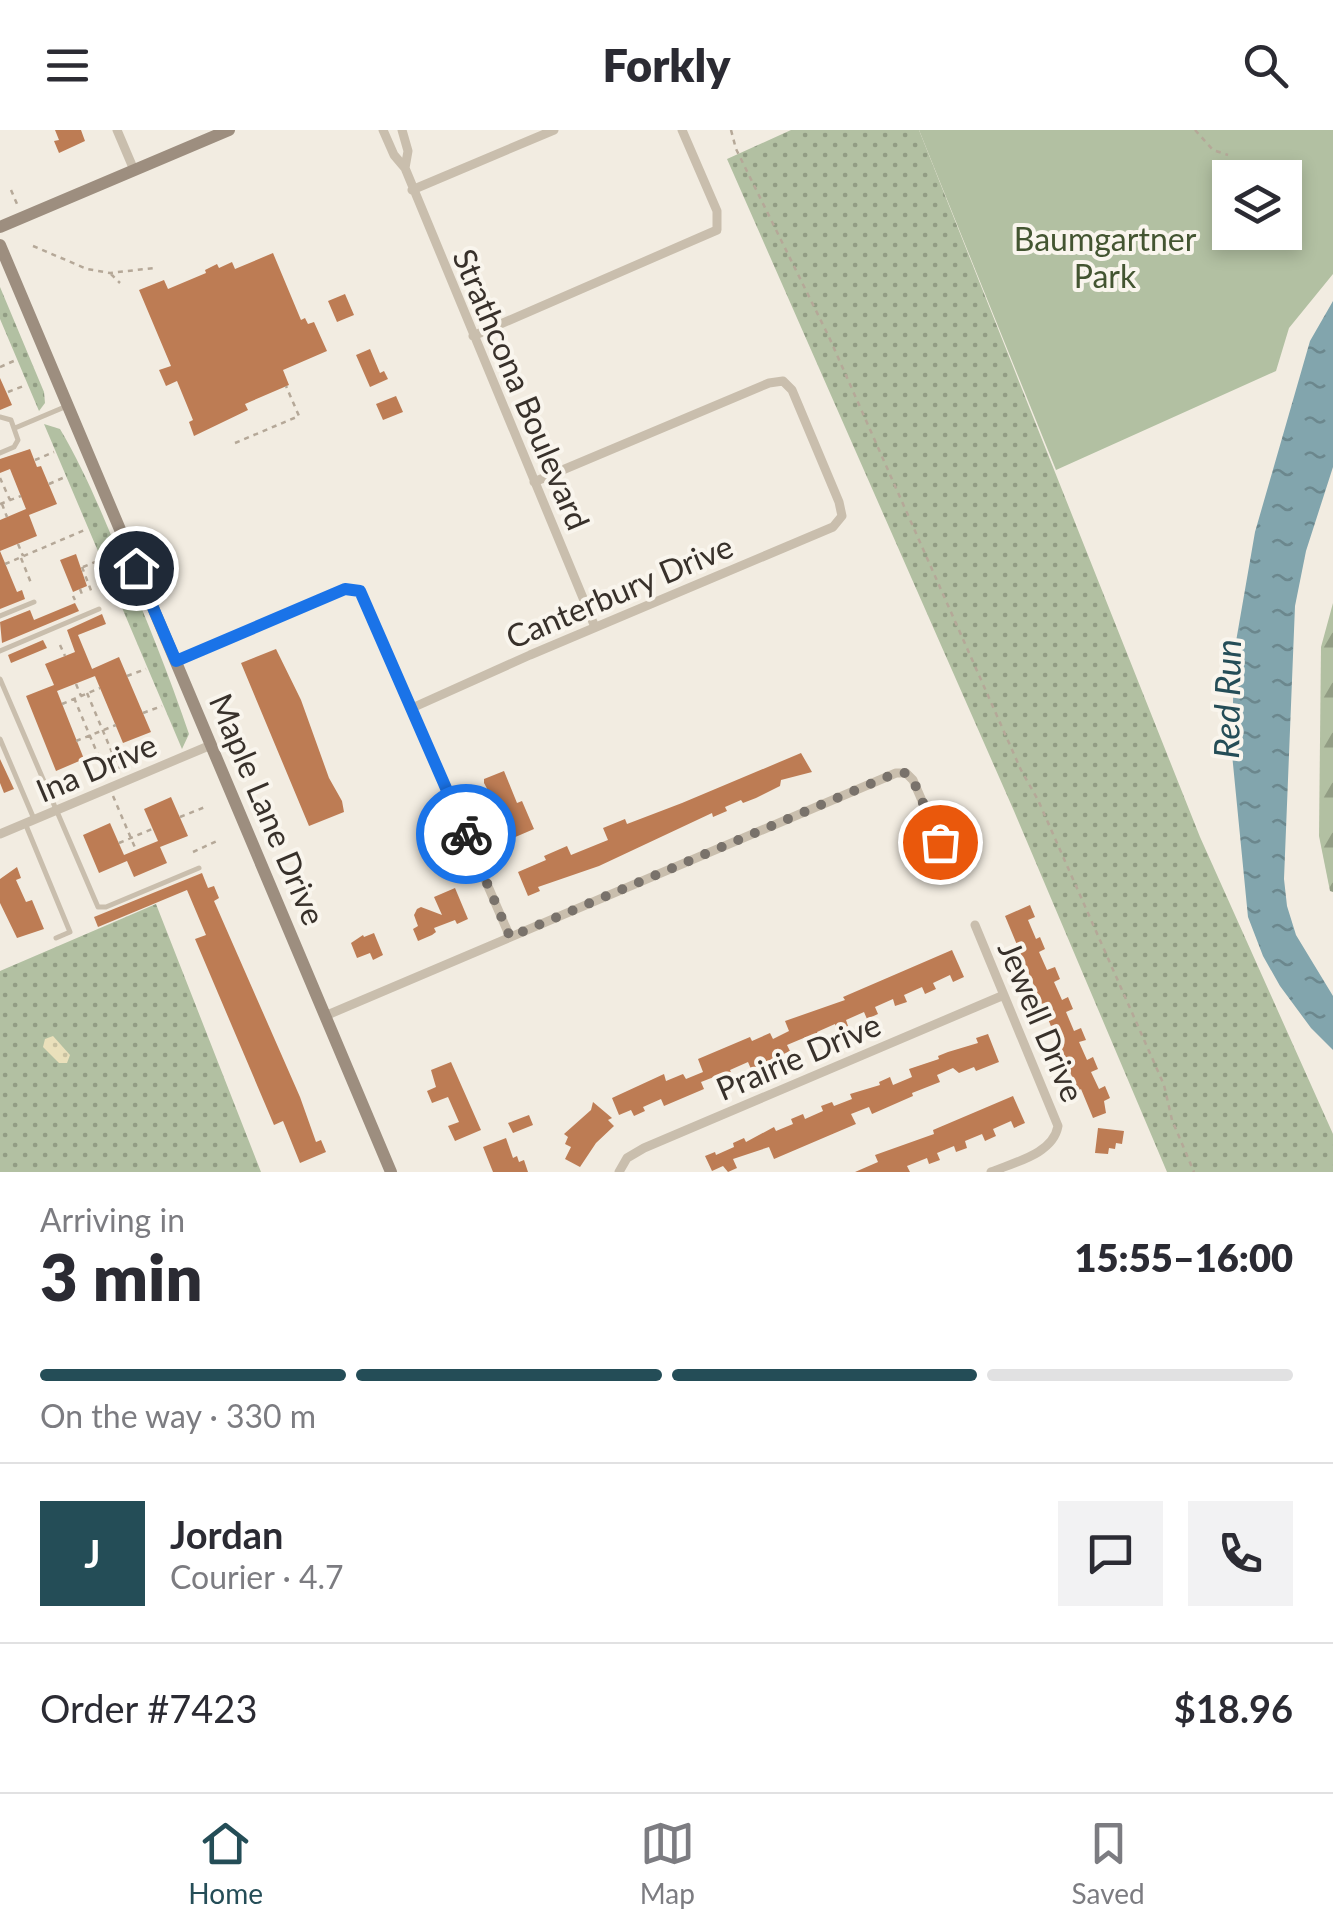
<!DOCTYPE html>
<meta charset="utf-8">
<style>
:root{--surface:#fff;--page:#f2f2f3;--text:#2b2b33;--muted:#7c7c81;--line:#e1e1e2;--accent:#244d57}
body{margin:0;font-family:Lato,sans-serif;background:var(--page);color:var(--text);height:100vh;display:flex;flex-direction:column;font-size:38px;white-space:nowrap}
*{box-sizing:border-box;margin:0}
p{font-size:32px;color:var(--muted)}
.icon{flex:none;width:55px;height:55px;fill:none;stroke:currentColor;stroke-width:2;stroke-linecap:round;stroke-linejoin:round}
.map{position:relative;height:1042px;overflow:hidden}
.sheet{display:flex;flex-direction:column;background:var(--surface);flex:1}
.sheet>*{flex:none}
.fabs{position:absolute;left:1212px;top:30px;display:grid;gap:20px}
.fabs a{display:grid;place-items:center;width:90px;height:90px;border-radius:0px;background:var(--surface);box-shadow:0 5px 15px #0003;font-size:50px}
.pin{position:absolute;display:grid;place-items:center;width:85px;height:85px;color:#fff;margin:-42px;border:5px solid #fff;border-radius:50%;box-shadow:0 2px 10px #0007}
.courier{position:absolute;display:grid;place-items:center;width:100px;height:100px;margin:-50px;border:8px solid #1a73e8;border-radius:50%;background:#fff;color:#222;box-shadow:0 2px 12px #0007}
.head em{font-style:normal;font-weight:800}
.head div{display:flex;flex-direction:column-reverse}
.head{display:flex;align-items:center;justify-content:space-between;height:170px;padding:0 40px}
h1{font-size:65px;font-weight:800;line-height:75px}
.bar{display:grid;grid-template-columns:repeat(4,1fr);gap:15px 10px;align-content:center;height:120px;padding:0 40px}
.bar i{height:12px;border-radius:8px;background:var(--line)}
.bar .on{background:var(--accent)}
.bar p{grid-column:span 4}
.line{display:flex;align-items:center;gap:25px;padding:0 40px;border-top:2px solid var(--line)}
.line div{flex:1}
.round{display:grid;place-items:center;flex:none;width:105px;height:105px;border-radius:0px;background:var(--page)}
header{display:flex;justify-content:space-between;align-items:center;height:130px;padding:0 40px;background:var(--surface);font-size:45px;font-weight:800}
.menu{display:flex;justify-content:space-around;align-items:center;height:140px;border-top:2px solid var(--line);background:var(--surface);font-size:28px;color:var(--muted)}
.menu a{display:grid;justify-items:center;gap:5px}
.menu .on{color:var(--accent)}
.map>svg:first-child{display:block}
.grass{fill:url(#grass-dots)}
.forest{fill:url(#forest-firs)}
.sand{fill:url(#sand-dots)}
.park{fill:#b2c0a2;fill-rule:evenodd}
.water{fill:url(#water-ripples)}
.building{fill:#bd7c54}
.lines{fill:none;stroke-linecap:round;stroke-linejoin:round}
.path{stroke:#b5a898;stroke-width:2.5;stroke-dasharray:5 5;stroke-linecap:butt}
.lane{stroke:#c9bead;stroke-width:5}
.street{stroke:#c9bead;stroke-width:9}
.secondary{stroke:#9d8e7f;stroke-width:12}
.done{stroke:#79726b;stroke-width:10;stroke-dasharray:0 18}
.route{stroke:#1a73e8;stroke-width:12}
.labels{text-anchor:middle;dominant-baseline:central;stroke-width:8;stroke-linejoin:round;paint-order:stroke}
.park-label{font-size:32px;fill:#435531;stroke:#f9f5ed}
.street-label{font-size:32px;fill:#38312b;stroke:#f9f5ed}
.water-label{font-size:35px;font-style:italic;fill:#244d57;stroke:#f9f5ed}
</style>
<header><svg class="icon" aria-label="menu" viewBox="0 0 24 24"><path d="M4 6h16M4 12h16M4 18h16"/></svg>Forkly<svg class="icon" aria-label="search" viewBox="0 0 24 24"><circle cx="10" cy="10" r="6"/><path d="M15 15l6 6"/></svg></header>
<div class="map">
<svg width="1333" height="1042" viewBox="0 0 1333 1042">
<defs>
<pattern id="grass-dots" width="8" height="8" patternUnits="userSpaceOnUse" patternTransform="scale(2.5)"><rect width="8" height="8" fill="#b2c0a2"/><path d="M2 2h.1M6 6h.1" fill="none" stroke="#929d84" stroke-width="1.8" stroke-linecap="round"/></pattern>
<pattern id="forest-firs" width="22" height="20" patternUnits="userSpaceOnUse" patternTransform="scale(2.5)"><rect width="22" height="20" fill="#b2c0a2"/><path d="M5 1l3.5 6h-7zM16 11l3.5 6h-7z" fill="#929d84"/></pattern>
<pattern id="sand-dots" width="8" height="8" patternUnits="userSpaceOnUse" patternTransform="scale(2.5)"><rect width="8" height="8" fill="#eae0bb"/><path d="M2 2h.1M6 6h.1" fill="none" stroke="#c9c1a1" stroke-width="1.8" stroke-linecap="round"/></pattern>
<pattern id="water-ripples" width="26" height="14" patternUnits="userSpaceOnUse" patternTransform="scale(2.5)"><rect width="26" height="14" fill="#82a5ad"/><path d="M2 4q2-2 4 0t4 0M15 11q2-2 4 0t4 0" fill="none" stroke="#6b878d"/></pattern>
</defs>
<rect width="100%" height="100%" fill="#f2ece1"/>
<path class="grass" d="M791,0H919L1200,707L1333,1004V1042H1167L1014,681L727,29Z
M0,157L44,262L45,273L39,281L0,189Z
M44,294L60,299C85,341 103,386 122,431C146,488 169,545 189,604L182,619Z
M156,774L261,1042H0V841Z"/>
<path class="forest" d="M1333,473V762L1330,761L1319,706L1321,517Z"/>
<path class="sand" d="M53,906L70,925L67,933H59L43,917L45,909Z"/>
<path class="park" d="M919,0H1333V144L1289,198L1276,241L1056,340ZM1230,48H1285V102H1230Z"/>
<path class="water" d="M1333,171V337L1306,421L1295,476L1284,749L1287,776L1296,805L1333,866V920L1311,898L1280,856L1263,826L1248,787L1232,624L1234,523L1255,402L1310,211Z"/>
<path class="building" d="M55,0H81L85,11L59,23L54,11L59,10Z
M273,123L301,190L305,188L308,194L314,192L327,221L283,240L289,255L245,274L248,280L194,306L189,292L193,290L177,251L166,256L159,240L171,236L139,160L164,150L168,159L206,143L205,140L217,134L219,138L232,132L235,139Z
M345,164L354,185L337,192L328,171Z
M370,219L380,243L384,241L388,249L370,257L356,225Z
M0,248L12,275L0,280Z
M396,266L403,282L383,290L376,274Z
M30,319L37,337L41,336L57,374L29,385L37,406L0,421L17,462L22,460L25,469L0,479V390L26,379L10,339L0,343V329Z
M76,424L87,456L73,462L60,430Z
M75,473L79,481L2,513L0,492L30,480L34,490Z
M102,484L106,494L78,505L95,546L57,561L84,629L56,641L26,566L54,555L45,534L75,522L67,500Z
M43,510L47,518L11,533L8,525Z
M276,519L301,570L329,648L342,671L344,682L309,696L241,533Z
M119,527L151,602L123,613L92,539Z
M801,623L812,642L781,650L780,656L756,668L743,673L741,670L725,677L727,681L713,687L712,683L599,736L538,757L540,761L528,766L518,742L546,730L544,726L567,716L571,725L608,710L603,698L625,689L627,694L682,673Z
M0,629L14,659L4,663L0,653Z
M504,641L517,673L522,671L534,699L513,708L507,692L498,696L493,683L499,681L484,653V649Z
M171,667L188,706L160,717L167,733L134,747L127,731L99,743L83,705L110,693L124,725L136,720L158,711L144,679Z
M17,737L21,748L16,750L26,772L32,770L44,799L17,808L0,773V749Z
M202,743L208,758L214,756L219,768L214,771L300,967L316,1012L321,1010L326,1022L300,1033L283,991L274,995L195,809L206,805L187,760L98,797L94,787Z
M455,758L468,789L457,794L455,790L434,798L436,802L432,805L418,811L413,799L418,796L414,785L417,779L421,777L442,785L434,767Z
M1030,775L1035,787L1028,790L1036,809L1040,807L1045,819L1039,822L1047,840L1055,837L1060,849L1054,852L1062,870L1068,867L1073,879L1066,882L1074,901L1081,898L1086,910L1079,912L1087,930L1093,927L1098,939L1091,942L1099,959L1105,956L1110,968L1104,971L1106,983L1093,988L1081,959L1078,961L1005,786Z
M374,803L383,825L373,830L370,823L357,828L351,813L363,805L364,807Z
M952,820L964,847L953,852L950,845L933,853L936,859L925,864L922,857L904,865L907,872L895,876L893,869L875,877L878,884L867,889L864,882L846,890L848,896L838,901L835,894L817,902L820,909L809,914L806,907L787,915L790,921L751,939L748,932L730,940L733,947L721,951L719,945L701,952L704,959L664,976L661,969L643,977L645,981L634,986L631,980L619,985L612,968L664,944L666,951L683,944L686,949L703,942L698,929L750,907L752,911L770,903L773,909L789,901L785,891L845,870L843,867Z
M988,904L999,932L976,941L974,937L959,943L953,938L937,945L940,952L912,963L913,966L872,984L869,977L851,984L856,994L774,1029L769,1017L733,1029L737,1038L728,1042L723,1036L712,1041L705,1026L715,1022L716,1025L734,1017L733,1013L744,1008L746,1012L774,997L776,1001L793,994L791,989L803,984L805,989L823,981L821,976L832,972L834,976L852,969L850,964L880,955L879,952L890,947L893,955L912,947L909,939L939,929L938,926L948,922L978,913L976,908Z
M451,932L481,1000L455,1011L448,996L459,992L448,967L432,973L427,961L436,957L431,940Z
M1013,966L1025,993L1014,998L1011,991L993,999L996,1006L985,1011L982,1004L965,1011L967,1018L956,1022L954,1016L937,1023L940,1030L929,1034L927,1028L907,1036L910,1042H855L878,1032L875,1025L934,1004L933,1000Z
M593,972L612,988L608,990L614,996L596,1013L580,1037L565,1029L571,1017L565,1014L568,1007L564,1004L591,980Z
M529,985L533,995L513,1003L508,993Z
M1098,998L1124,1001L1122,1014L1116,1013L1115,1019L1109,1018L1108,1024L1095,1023Z
M506,1008L513,1028L517,1026L519,1032L524,1030L528,1042H493L483,1017Z"/>
<g class="lines">
<path class="path" d="M731,0L736,19L829,207L1021,640L1038,670L1164,955L1172,990L1194,1042
M1195,0L1213,20L1228,25
M11,60L17,74
M33,116L87,139L110,143L154,138
M111,144L120,153
M0,237L16,230
M8,262L26,255
M235,313L299,286L286,256
M35,330L54,322
M0,348L10,370
M49,354L65,347
M0,374L21,366
M2,374L7,387
M18,414L23,426
M21,428L31,453
M5,434L87,399
M82,437L92,463
M83,437L100,430
M80,459L83,467
M73,466L75,470
M60,515L65,526
M127,546L146,539
M76,554L81,566
M87,563L119,639
M74,568L106,644
M62,574L100,558
M143,583L162,576
M76,611L116,595
M113,666L136,720
M180,687L205,677
M119,713L152,699
M193,722L219,710"/>
<path class="lane" d="M0,287L11,290L18,310L14,317L0,323
M15,298L67,276
M0,486L34,472
M0,521L99,479
M0,549L98,777H106L199,738
M0,609L34,689
M25,693L70,802L56,808"/>
<path class="street" d="M117,0L134,40
M383,0L394,25L405,38L595,497
M402,0L408,21L405,38
M412,60L554,0
M473,206L717,100V81L682,0
M175,531L345,459L360,461L510,807
M412,578L530,525L833,397L842,386L839,372L792,260L783,251L769,253L534,352
M0,704L211,615
M975,795L1058,996C1053,1024 1015,1032 991,1042
M325,886L896,643H906L913,650L940,712
M619,1042L627,1028L644,1018L1004,865"/>
<path class="secondary" d="M0,97L229,0
M0,115L391,1042"/>
</g>
<g class="lines">
<path class="done" d="M466,704L510,807L896,643H906L913,650L940,712"/>
<path class="route" d="M136,438L176,531L345,459L360,461L466,704"/>
</g>
<g class="labels">
<g class="park-label">
<text x="1105" y="108">Baumgartner<tspan x="1105" dy="37">Park</tspan></text>
</g>
<g class="street-label">
<text transform="translate(522 259) rotate(67)">Strathcona Boulevard</text>
<text transform="translate(619 461) rotate(-23)">Canterbury Drive</text>
<text transform="translate(96 637) rotate(-23)">Ina Drive</text>
<text transform="translate(268 679) rotate(67)">Maple Lane Drive</text>
<text transform="translate(1042 891) rotate(67)">Jewell Drive</text>
<text transform="translate(798 926) rotate(-23)">Prairie Drive</text>
</g>
<g class="water-label">
<text transform="translate(1226 569) rotate(-89)">Red Run</text>
</g>
</g>
</svg>
<div class="fabs">
<a><svg class="icon" aria-label="layers" viewBox="0 0 24 24"><path d="M12 4l9 5-9 5-9-5zM3 14l9 5 9-5"/></svg></a>
</div>
<div class="pin" style="left:940px;top:712px;background:#ea580c"><svg class="icon" aria-label="bag" viewBox="0 0 24 24"><path d="M5 8h14l-1 12H6zM9 8a3 3 0 0 1 6 0"/></svg></div>
<div class="pin" style="left:136px;top:438px;background:#1f2937"><svg class="icon" aria-label="home" viewBox="0 0 24 24"><path d="M3 11l9-7 9 7M6 9v11h12V9"/></svg></div>
<div class="courier" style="left:466px;top:704px"><svg class="icon" aria-label="bike" viewBox="0 0 24 24"><circle cx="6" cy="16" r="4"/><circle cx="18" cy="16" r="4"/><path d="M6 16l4-8h5l3 8M10 8l3 8H6M13 5h3"/></svg></div>
</div>
<section class="sheet">
<div class="head"><div><h1>3 min</h1><p>Arriving in</p></div><em>15:55–16:00</em></div>
<div class="bar"><i class="on"></i><i class="on"></i><i class="on"></i><i></i><p>On the way · 330 m</p></div>
<div class="line" style="height:180px"><b class="round" style="background:var(--accent);color:#fff">J</b><div><b>Jordan</b><p>Courier · 4.7</p></div><a class="round"><svg class="icon" aria-label="chat" viewBox="0 0 24 24"><path d="M4 5h16v11H9l-5 4z"/></svg></a><a class="round"><svg class="icon" aria-label="phone" viewBox="0 0 24 24"><path d="M5 4h4l2 5-3 2q2 4 5 5l2-3 5 2v4C11 20 4 13 5 4z"/></svg></a></div>
<div class="line" style="height:130px"><div>Order #7423</div><b>$18.96</b></div>
</section>
<nav class="menu">
<a class="on"><svg class="icon" aria-label="home" viewBox="0 0 24 24"><path d="M3 11l9-7 9 7M6 9v11h12V9"/></svg>Home</a>
<a><svg class="icon" aria-label="map" viewBox="0 0 24 24"><path d="M3 6l6-2 6 2 6-2v14l-6 2-6-2-6 2zM9 4v14M15 6v14"/></svg>Map</a>
<a><svg class="icon" aria-label="saved" viewBox="0 0 24 24"><path d="M7 4h10v16l-5-4-5 4z"/></svg>Saved</a>
</nav>
